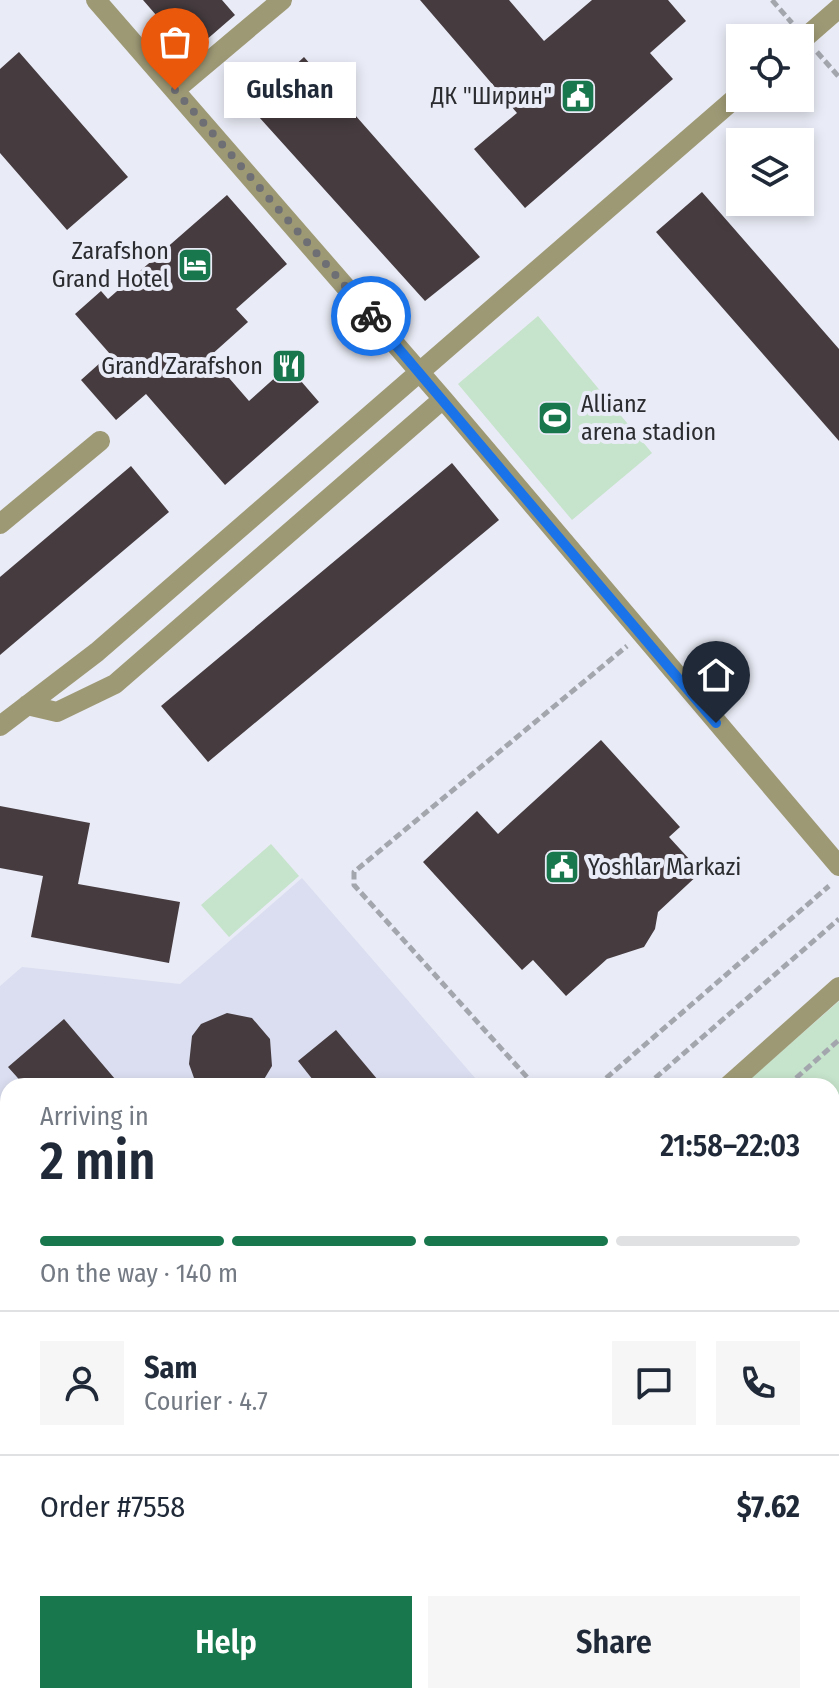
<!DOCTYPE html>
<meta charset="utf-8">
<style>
:root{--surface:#fff;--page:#f6f6f7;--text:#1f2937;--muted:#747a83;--line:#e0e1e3;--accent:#18774d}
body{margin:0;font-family:"Fira Sans Condensed",sans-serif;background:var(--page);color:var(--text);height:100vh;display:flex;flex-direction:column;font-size:30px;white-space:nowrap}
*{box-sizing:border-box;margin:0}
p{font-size:26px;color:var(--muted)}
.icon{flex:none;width:44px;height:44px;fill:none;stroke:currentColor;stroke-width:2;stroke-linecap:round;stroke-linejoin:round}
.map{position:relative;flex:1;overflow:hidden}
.drawer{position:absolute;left:0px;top:1078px;width:840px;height:626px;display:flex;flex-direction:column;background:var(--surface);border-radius:24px 24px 0 0;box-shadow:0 4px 12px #0003}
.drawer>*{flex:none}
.tools{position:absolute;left:726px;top:24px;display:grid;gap:16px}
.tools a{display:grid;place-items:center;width:88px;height:88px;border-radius:0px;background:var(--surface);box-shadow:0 4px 12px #0003;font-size:40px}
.pin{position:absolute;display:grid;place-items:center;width:68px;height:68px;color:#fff;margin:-82px -34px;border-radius:50% 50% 50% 0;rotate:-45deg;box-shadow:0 0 8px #0007}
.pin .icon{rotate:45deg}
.courier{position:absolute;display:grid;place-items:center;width:80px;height:80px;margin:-40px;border:6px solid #1a73e8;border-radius:50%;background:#fff;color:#222;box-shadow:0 2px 10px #0007}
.bubble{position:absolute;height:56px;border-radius:0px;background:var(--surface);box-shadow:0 4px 12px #0003;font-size:26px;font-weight:600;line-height:56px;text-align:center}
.headline em{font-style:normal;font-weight:600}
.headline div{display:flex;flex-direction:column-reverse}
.headline{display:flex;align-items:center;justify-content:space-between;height:136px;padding:0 40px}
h1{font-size:52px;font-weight:600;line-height:60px}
.bar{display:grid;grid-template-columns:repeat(4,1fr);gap:12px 8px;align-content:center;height:96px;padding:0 40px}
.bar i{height:10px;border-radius:6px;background:var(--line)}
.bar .current{background:var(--accent)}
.bar p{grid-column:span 4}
.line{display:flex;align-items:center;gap:20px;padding:0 40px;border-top:2px solid var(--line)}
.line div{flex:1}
.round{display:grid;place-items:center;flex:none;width:84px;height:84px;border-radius:0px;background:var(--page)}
.button{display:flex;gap:16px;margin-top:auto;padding:16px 40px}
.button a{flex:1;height:92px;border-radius:0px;background:var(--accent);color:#fff;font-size:32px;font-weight:600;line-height:92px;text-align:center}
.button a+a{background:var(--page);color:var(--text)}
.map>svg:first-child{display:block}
.built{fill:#dadef0}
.green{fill:#c6e3cb}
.building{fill:#463c40}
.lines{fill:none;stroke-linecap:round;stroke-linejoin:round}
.path{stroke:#a4a6ae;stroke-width:5;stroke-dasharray:8 4;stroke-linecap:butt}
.minor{stroke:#9e9975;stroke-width:20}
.done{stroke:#6e6f75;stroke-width:8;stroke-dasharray:0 14.4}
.route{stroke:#1a73e8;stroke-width:10}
.labels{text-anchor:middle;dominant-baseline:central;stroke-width:8;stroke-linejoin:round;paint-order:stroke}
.poi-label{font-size:24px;fill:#2b2c30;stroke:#e9ebf6;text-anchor:end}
</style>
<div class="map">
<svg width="839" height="1703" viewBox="0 0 839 1703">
<rect width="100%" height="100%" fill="#e9ebf6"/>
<path class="built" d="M302,878L482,1086H8V1529L0,1519V986L22,967L180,984Z"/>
<path class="green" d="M538,316L652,453L572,520L458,384Z
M271,844L299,876L229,937L201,905Z
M839,1001V1703H134L142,1696H832V1086H742Z
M0,1349L8,1358V1451L0,1458Z"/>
<path class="building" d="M143,0H222L235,15L190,54Z
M420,0H509L544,41L592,0H668L686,21L650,53L673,79L525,208L474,149L517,113Z
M19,52L128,177L67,230L0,153V69Z
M304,57L480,257L425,301L250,107Z
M702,192L839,349V441L656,232Z
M227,195L287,264L236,309L248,322L210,356L249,401L288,366L319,402L225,485L146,394L116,420L81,380L110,354L75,314L101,291L108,299Z
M452,463L499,520L208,762L161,706Z
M131,466L169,512L0,655V577Z
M601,740L680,827L669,837L701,872L658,912L655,929L644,947L607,959L566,996L533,960L522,970L423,862L477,811L498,834Z
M0,806L90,823L78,884L180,902L169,963L31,937L43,876L0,868Z
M227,1013L252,1018L270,1039L272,1066L260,1086H202L194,1078L189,1064L192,1036L201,1024Z
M64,1019L121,1086H25L8,1067Z
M336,1030L383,1086H307L313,1080L298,1061Z"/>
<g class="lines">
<path class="path" d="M772,0L792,23
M817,52L839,77
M535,1086L354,885V872L627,646
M597,1086L829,886
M646,1086L839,919
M787,1086L839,1040
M832,1353L839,1343
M832,1399H839
M832,1443L839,1451
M832,1558L839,1566
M294,1696L296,1703
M346,1696L348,1703
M411,1696L415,1703
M534,1703L539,1696
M595,1703L598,1696
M652,1703L654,1696
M666,1703L673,1696"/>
<path class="minor" d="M96,0L443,399L839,866
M800,42L839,8
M175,90L282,0
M0,524L100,441
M27,705L57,712L115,684L443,399
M0,726L97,652L740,94
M728,1086L839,987
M832,1498L839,1506
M120,1703L128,1696"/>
</g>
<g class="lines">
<path class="done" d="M175,90L371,316"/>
<path class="route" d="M371,316L716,723"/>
</g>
<defs>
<g id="civic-square" transform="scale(1.8)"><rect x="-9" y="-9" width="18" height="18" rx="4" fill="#18774d" stroke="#e9ebf6"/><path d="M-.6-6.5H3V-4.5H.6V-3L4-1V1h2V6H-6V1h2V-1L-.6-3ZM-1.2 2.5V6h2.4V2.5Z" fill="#fff"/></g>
<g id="hotel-square" transform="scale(1.8)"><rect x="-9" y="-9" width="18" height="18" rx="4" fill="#18774d" stroke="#e9ebf6"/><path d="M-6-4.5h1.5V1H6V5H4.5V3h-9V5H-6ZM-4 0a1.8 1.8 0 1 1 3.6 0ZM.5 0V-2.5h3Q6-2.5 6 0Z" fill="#fff"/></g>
<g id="restaurant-square" transform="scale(1.8)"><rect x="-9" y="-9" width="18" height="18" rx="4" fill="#18774d" stroke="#e9ebf6"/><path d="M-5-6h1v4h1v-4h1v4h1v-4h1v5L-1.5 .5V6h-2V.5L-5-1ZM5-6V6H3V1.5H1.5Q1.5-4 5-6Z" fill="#fff"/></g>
<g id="stadium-square" transform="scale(1.8)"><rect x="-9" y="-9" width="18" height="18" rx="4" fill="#18774d" stroke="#e9ebf6"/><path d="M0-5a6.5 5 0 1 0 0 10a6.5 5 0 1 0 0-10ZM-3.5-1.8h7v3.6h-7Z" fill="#fff"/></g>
</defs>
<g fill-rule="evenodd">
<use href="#civic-square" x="578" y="96"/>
<use href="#hotel-square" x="195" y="265"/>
<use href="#restaurant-square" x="289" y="366"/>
<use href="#stadium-square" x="555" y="418"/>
<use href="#civic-square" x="562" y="867"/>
</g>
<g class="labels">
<g class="poi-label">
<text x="552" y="96">ДК "Ширин"</text>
<text x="169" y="251">Zarafshon<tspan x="169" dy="28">Grand Hotel</tspan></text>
<text x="263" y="366">Grand Zarafshon</text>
<text x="581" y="404" text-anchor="start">Allianz<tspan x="581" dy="28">arena stadion</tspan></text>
<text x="588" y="867" text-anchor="start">Yoshlar Markazi</text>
</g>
</g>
</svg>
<div class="tools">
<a><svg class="icon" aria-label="locate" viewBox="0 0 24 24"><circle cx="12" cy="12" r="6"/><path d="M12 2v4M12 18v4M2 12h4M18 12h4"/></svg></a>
<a><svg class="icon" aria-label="layers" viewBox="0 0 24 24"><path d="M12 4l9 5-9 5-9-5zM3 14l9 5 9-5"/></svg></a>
</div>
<div class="pin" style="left:175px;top:90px;background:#ea580c"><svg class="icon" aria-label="bag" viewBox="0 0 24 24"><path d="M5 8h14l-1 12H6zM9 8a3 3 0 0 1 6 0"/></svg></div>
<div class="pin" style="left:716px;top:723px;background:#1f2937"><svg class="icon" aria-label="home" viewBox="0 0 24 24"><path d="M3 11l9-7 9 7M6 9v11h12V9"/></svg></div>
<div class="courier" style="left:371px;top:316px"><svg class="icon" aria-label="bike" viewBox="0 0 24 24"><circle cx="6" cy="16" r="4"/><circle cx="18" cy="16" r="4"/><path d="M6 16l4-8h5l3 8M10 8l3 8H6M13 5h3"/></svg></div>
<div class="bubble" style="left:224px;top:62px;width:132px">Gulshan</div>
<section class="drawer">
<div class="headline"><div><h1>2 min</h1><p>Arriving in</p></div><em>21:58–22:03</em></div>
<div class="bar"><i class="current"></i><i class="current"></i><i class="current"></i><i></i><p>On the way · 140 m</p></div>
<div class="line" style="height:144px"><a class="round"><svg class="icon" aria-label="person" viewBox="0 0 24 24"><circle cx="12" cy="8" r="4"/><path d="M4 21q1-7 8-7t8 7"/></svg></a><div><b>Sam</b><p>Courier · 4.7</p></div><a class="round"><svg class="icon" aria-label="chat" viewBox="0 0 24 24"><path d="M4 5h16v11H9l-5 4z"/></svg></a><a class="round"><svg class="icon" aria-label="phone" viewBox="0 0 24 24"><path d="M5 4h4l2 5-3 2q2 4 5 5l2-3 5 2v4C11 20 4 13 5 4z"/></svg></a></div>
<div class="line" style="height:104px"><div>Order #7558</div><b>$7.62</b></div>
<div class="button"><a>Help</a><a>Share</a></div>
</section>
</div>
